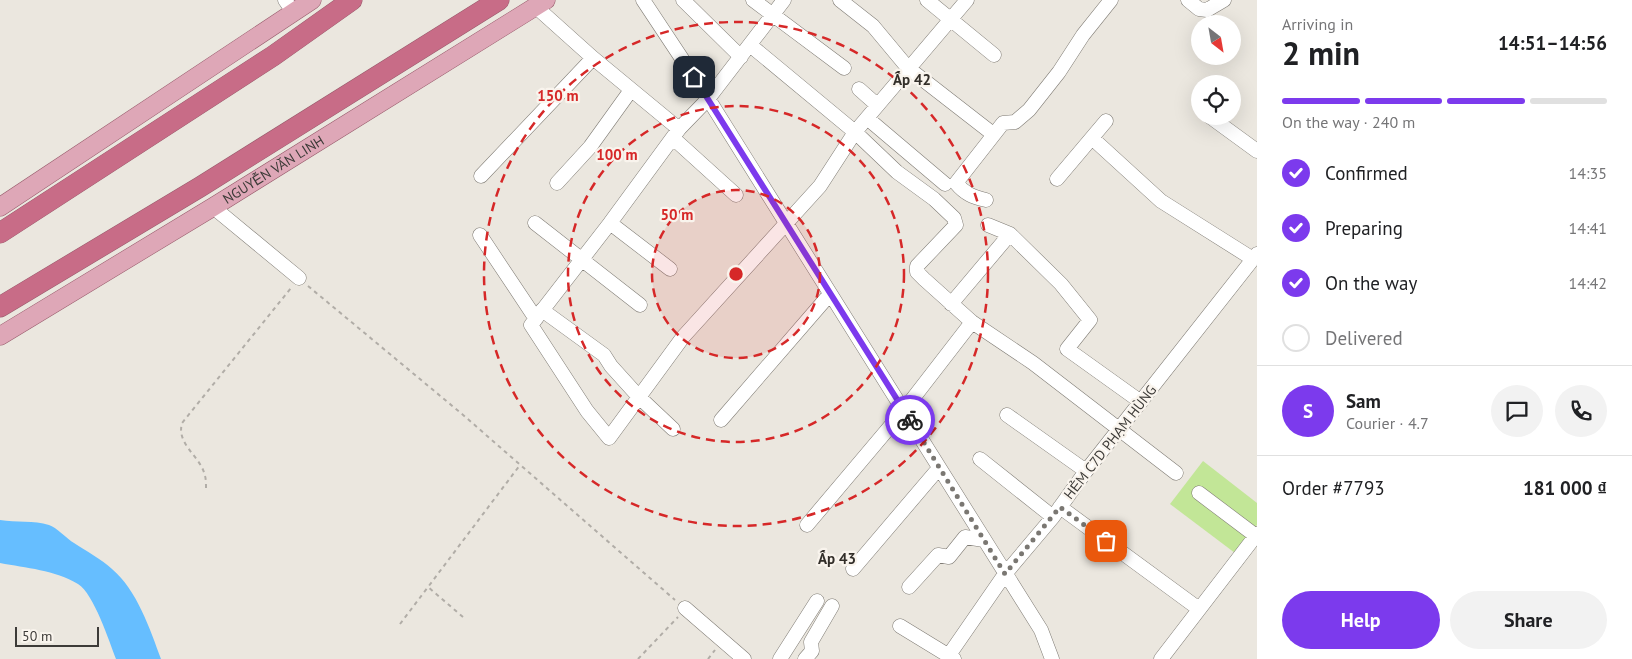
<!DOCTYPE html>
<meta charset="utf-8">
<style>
:root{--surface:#fff;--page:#f2f2f2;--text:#202124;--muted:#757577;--line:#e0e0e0;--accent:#7c3aed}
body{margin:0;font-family:"PT Sans",sans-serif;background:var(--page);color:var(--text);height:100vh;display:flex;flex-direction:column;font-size:19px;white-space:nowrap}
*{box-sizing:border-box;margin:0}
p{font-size:16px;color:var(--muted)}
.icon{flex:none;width:28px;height:28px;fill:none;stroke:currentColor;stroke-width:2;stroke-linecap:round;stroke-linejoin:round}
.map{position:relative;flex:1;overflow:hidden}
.details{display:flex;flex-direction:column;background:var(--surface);width:375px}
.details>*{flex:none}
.needle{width:32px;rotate:149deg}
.tools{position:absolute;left:1191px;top:15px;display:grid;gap:10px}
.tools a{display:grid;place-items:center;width:50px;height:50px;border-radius:50%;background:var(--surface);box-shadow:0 5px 20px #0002;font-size:25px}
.scale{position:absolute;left:15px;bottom:12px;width:84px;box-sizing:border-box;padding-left:5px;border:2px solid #3d3b38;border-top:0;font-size:14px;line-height:18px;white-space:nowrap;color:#3d3b38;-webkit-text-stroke:4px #f9f4ed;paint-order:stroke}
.pin{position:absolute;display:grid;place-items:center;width:42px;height:42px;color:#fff;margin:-21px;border-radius:10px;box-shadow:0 2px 8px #0006}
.courier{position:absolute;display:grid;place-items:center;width:50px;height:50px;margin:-25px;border:4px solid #7c3aed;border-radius:50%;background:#fff;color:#222;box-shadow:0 1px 6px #0007}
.head em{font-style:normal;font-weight:700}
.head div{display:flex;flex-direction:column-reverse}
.head{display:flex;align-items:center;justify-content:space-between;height:85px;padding:0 25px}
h1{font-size:32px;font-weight:700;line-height:38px}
.bar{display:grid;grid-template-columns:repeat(4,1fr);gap:8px 5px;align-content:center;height:60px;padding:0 25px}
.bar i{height:6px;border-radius:4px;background:var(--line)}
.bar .active{background:var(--accent)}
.bar p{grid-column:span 4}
.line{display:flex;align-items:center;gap:12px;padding:0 25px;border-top:1px solid var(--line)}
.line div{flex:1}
.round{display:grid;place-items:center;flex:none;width:52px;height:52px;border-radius:26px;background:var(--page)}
ol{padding:0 25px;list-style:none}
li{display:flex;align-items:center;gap:15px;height:55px}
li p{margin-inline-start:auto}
li .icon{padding:5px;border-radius:50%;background:var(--accent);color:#fff;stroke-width:4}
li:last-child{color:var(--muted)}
li i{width:28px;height:28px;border:2px solid var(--line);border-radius:50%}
.cta{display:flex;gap:10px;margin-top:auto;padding:10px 25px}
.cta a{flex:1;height:58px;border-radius:30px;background:var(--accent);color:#fff;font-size:20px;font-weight:700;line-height:58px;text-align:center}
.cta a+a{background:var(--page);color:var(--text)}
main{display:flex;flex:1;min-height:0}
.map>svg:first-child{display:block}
.green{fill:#c2e697}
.water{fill:#66beff}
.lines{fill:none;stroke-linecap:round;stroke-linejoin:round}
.minor-casing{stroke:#7f7b74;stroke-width:15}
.major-casing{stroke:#975b6b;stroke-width:19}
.highway-casing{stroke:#975b6b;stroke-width:21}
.path{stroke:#b1ada7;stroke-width:2;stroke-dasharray:4 4;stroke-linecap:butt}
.minor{stroke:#fff;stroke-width:14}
.major{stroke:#dea7b7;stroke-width:18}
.highway{stroke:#c86c87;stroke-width:20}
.done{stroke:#7a7772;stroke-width:5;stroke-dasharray:0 9}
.route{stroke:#7c3aed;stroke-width:6}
.ring{fill:none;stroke:#d62828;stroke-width:2.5;stroke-dasharray:9 6}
.labels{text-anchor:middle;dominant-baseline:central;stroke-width:4.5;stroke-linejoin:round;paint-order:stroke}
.street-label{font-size:14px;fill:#3d3b38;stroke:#f9f4ed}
.neighbourhood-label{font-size:15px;font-weight:bold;fill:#332f2a;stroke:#f9f4ed}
.centre{fill:#d62828;stroke:#f9f4ed;stroke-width:2.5}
.ring-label{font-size:15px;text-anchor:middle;font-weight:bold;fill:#d62828;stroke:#f9f4ed;stroke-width:4.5;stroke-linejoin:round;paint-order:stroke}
</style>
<main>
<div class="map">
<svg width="1257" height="659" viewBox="0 0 1257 659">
<rect width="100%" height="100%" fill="#ebe7df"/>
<path class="green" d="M1203,461L1257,503V525L1235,553L1170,504Z"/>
<path class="water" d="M0,520C16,523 34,520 49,525C56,527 67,539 74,543C86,551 101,559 112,569C137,590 150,629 161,659H116C109,641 94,594 78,584C55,570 26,568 0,563Z"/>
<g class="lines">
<g class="minor-casing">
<path id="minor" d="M285,0L294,13
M643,0L704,92L1041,630L1052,659
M683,0L741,57
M753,0L844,68
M784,0L708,99L679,129L610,223L531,325L587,411L609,438L683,337L820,186L855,132L967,0
M840,0L873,26L908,68L993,134
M927,0L994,55
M1188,0L1199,9L1207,10L1224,0
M535,6L593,58L679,129
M750,45L855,132L897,172L934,199L954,218L956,225L917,266V272L924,279L972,322L1033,363L1176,473
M859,89L877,105
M1209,116L1257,151
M867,118L945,184
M673,138L736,195
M1092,138L1161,201L1253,259
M481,176L593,58
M1057,179L1106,121
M557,183L590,147L631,90
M986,200C973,197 965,194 956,183L1003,123L1015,122L1029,110L1059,72L1083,35L1111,0
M213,207L299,278
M535,223L640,305
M610,223L670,269
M1010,234L1061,284L1090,320L1067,349L1141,402
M480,235L536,319
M951,304L1010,234L988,225
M542,310L604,355L611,366L639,397L673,429
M1007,415L1086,471
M721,420L830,294
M980,459L1053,517
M1199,493L1256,536
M1060,507L1199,609
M807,525L904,410L972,322
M853,569L939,468
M909,587L938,555L949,557L965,537L984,540
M685,608L744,659
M900,626L954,659
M949,655L1005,574L1053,517L1086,471L1257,254
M780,659L817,601
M805,659L812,651L811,642L832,606
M1161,659L1257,534"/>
</g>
<g class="major-casing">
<g id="major">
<path d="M0,207L312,0"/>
<path id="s1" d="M0,336L213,207L546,0"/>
</g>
</g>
<g class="highway-casing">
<path id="highway" d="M0,233L273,56L352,0
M0,307L200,187L499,0"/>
</g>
<path class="path" d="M308,286L462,414L675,600
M206,488C206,484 206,479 205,476C201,456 176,445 182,423L291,288
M463,617L428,587L520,465
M400,624L428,587
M638,659L678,617
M708,659L715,650"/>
<use href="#minor" class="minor"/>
<use href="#major" class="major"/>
<use href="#highway" class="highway"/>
</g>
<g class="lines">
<path class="done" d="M910,420L1005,574L1060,507L1106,541"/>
<path class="route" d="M694,77L910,420"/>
</g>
<circle cx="736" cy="274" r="84" fill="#d62828" fill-opacity=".12"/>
<g class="ring">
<circle cx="736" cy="274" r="84"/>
<circle cx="736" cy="274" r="168"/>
<circle cx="736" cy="274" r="252"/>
</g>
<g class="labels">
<g class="street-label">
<text stroke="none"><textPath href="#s1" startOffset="320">NGUYỄN VĂN LINH</textPath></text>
<text transform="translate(1110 442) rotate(-52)">HẺM C7D PHẠM HÙNG</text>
</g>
<g class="neighbourhood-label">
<text x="912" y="79">Ấp 42</text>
<text x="837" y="558">Ấp 43</text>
</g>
</g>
<circle cx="736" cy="274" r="8" class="centre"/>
<g class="ring-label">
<text x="558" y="101">150 m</text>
<text x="617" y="160">100 m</text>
<text x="677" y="220">50 m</text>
</g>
</svg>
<div class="tools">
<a><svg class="needle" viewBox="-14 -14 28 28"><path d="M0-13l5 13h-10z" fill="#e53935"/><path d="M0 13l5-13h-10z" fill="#757577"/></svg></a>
<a><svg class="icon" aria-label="locate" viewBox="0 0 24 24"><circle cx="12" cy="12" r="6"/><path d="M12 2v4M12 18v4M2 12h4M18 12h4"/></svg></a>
</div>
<div class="scale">50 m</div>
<div class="pin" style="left:1106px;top:541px;background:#ea580c"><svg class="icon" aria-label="bag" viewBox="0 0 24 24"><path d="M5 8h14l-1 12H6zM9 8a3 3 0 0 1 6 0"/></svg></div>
<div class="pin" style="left:694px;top:77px;background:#1f2937"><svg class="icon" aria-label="home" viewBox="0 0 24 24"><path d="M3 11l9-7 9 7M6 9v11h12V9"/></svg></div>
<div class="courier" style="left:910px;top:420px"><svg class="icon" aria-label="bike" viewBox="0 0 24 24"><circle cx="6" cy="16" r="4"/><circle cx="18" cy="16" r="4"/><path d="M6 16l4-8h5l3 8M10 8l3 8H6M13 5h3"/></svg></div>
</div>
<section class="details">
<div class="head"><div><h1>2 min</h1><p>Arriving in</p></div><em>14:51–14:56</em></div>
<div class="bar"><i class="active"></i><i class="active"></i><i class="active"></i><i></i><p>On the way · 240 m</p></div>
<ol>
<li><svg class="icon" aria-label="check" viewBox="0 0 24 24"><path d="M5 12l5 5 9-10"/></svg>Confirmed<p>14:35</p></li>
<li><svg class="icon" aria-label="check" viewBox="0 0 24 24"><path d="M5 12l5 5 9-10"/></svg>Preparing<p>14:41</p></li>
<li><svg class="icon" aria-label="check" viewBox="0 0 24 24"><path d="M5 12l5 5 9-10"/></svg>On the way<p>14:42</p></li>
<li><i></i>Delivered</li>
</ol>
<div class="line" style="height:90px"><b class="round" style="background:var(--accent);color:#fff">S</b><div><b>Sam</b><p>Courier · 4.7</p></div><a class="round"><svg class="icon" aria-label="chat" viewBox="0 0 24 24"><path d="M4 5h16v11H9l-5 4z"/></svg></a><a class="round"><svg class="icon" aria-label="phone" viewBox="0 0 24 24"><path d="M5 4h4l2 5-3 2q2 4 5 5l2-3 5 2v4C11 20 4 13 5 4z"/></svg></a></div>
<div class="line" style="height:65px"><div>Order #7793</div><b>181 000 ₫</b></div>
<div class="cta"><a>Help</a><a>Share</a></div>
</section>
</main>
